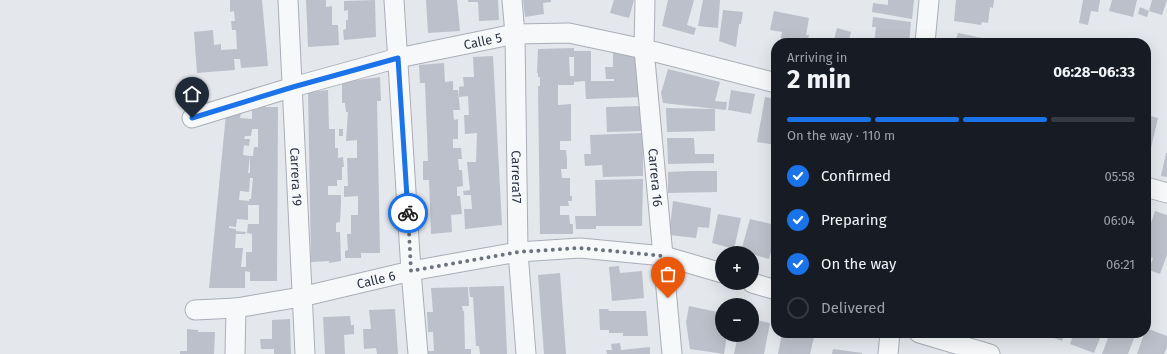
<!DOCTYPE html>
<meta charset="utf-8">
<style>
:root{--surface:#171b24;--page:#242831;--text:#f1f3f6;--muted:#9ea1a6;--line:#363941;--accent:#1a73e8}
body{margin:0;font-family:"Fira Sans",sans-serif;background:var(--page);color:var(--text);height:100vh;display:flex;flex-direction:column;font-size:15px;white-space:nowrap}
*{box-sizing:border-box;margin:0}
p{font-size:13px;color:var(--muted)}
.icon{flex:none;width:22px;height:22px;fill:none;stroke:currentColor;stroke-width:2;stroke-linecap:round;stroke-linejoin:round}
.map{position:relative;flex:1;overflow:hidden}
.panel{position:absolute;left:771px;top:38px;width:380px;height:300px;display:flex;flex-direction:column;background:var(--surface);border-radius:16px;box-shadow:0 4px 16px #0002}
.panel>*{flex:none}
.controls{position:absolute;left:715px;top:246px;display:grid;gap:8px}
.controls a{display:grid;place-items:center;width:44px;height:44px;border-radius:50%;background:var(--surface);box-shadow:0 4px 16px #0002;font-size:20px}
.pin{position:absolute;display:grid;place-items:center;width:34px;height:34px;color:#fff;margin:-41px -17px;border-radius:50% 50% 50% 0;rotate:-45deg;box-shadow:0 0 4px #0007}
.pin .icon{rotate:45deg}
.courier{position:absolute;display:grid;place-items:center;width:40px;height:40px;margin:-20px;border:3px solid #1a73e8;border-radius:50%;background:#fff;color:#222;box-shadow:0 1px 5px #0007}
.overview em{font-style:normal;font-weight:700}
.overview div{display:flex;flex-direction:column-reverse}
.overview{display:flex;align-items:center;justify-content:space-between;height:68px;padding:0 16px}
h1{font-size:26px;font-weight:700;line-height:30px}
.bar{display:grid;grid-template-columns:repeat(4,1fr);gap:6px 4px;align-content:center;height:48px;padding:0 16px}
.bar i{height:5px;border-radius:3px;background:var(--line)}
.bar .current{background:var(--accent)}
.bar p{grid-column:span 4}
ol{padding:0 16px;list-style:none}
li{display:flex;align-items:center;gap:12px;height:44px}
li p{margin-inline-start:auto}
li .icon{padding:4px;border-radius:50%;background:var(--accent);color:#fff;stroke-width:4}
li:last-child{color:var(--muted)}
li i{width:22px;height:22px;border:2px solid var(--line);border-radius:50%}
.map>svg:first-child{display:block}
.building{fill:#bbc0ca;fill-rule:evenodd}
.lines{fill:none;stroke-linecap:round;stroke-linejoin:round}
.minor-casing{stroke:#a9aeb7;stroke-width:21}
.minor{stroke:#f7f8fa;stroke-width:19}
.done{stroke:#6c737f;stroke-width:4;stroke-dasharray:0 7.2}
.route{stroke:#1a73e8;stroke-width:5}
.labels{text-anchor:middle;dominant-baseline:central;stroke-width:3.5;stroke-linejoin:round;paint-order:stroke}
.street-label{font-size:13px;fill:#2b3445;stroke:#f4f6f9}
</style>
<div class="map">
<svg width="1167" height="354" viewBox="0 0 1167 354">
<rect width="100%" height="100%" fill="#e4e7ec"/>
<path class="building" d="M230,0H262L268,66L241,68L240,59H234L235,70L197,73L194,32L213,30L214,45L221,44V50L237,49L236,30H232L231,21H235L234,11L230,12Z
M306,0H326V7L332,6V25H338L339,45L308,47Z
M375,0L376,37L344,40L343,30L346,29V20H348V10L344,11V1Z
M426,0H457L460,31L428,33Z
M468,0H498L499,20L479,21L478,2H468Z
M523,0H551V2L543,3L544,14L525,17Z
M614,0H634L629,18L610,13Z
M668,0H694L687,25L696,28L694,35L662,26Z
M703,0H720L718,28L698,26Z
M888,0H914L912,19L872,12L873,3L888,5Z
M956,0H994L993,8L990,7L988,23L982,22L981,25L954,21Z
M1083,0H1100L1098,12L1091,11L1088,25L1079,23Z
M1112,0H1137L1133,17L1109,11Z
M1152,0H1167L1162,15L1149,11L1147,17L1138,14L1140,7L1149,11Z
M723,10L743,12L741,24H739L736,47L719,41Z
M774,11L809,18L806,35H809L807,43H780L782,32L770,30Z
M873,17L911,22L909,43H874L876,27H872Z
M837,28L851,32L848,43H833Z
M958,33L992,40L991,43H955Z
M819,39L829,42V43H818Z
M574,48V51H591V81H614V79H606L605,67H613V52H636L642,97L586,99L585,81L574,82V85H558V105L571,104V141H560V150H566L567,159V169H561L562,178H570V196H572V201H568L569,206H560V215H569L570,224H573V234H540L538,86H540V77H538V73H537L538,49ZM569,57H574V76H570Z
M493,56L502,225L465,229L464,209H472L471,195H464L463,191L470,190L467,162H476L477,133L465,134L464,115H469L468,96L459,97V87L464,86L463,77H474L473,57Z
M444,63L445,82L453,81V90H458L460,110H453L454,120L458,119V139H453V148H461L462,159H458L459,170H462L463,186L457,187V196H460L462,214L451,215L452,232L431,234L429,180H423V161H428L425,83H420L419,65Z
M668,69L720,82L715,101L727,102L726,110L663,103L661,93Z
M380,77L381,101H377L380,253H361V258H345V251L348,250L347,234H351V215H358V196L344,197V186H348L347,158H357V140L346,141L348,112H346L345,103H342V82Z
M328,90L329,129H335V148H338V158L343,157L344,167H342V180H337V186H328V195H341V204L340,222L336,223V232H340L341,261L329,263V261L311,262L308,92Z
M731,90L755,94L751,114L728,110Z
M765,97L776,99V145L757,142Z
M266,104V107H278L277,281H250V272L245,271V288H209L226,114L238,115L239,113H241L240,118L252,119V110L258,109L259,105ZM252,129H258V147H254L253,156H250V173H248L250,156L243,155L244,145L249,146L250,139H244L245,136H251ZM250,178H253L251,199H249V201L239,200L240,191L249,192ZM248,205H259V224H248L247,233L252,234V252H246V267H241L243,248H235L236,234H245L246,232L236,231V229L229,228V226L236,227L237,219L248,220Z
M643,106V131L607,132L606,107Z
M666,108L715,109V131L667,132Z
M1146,115L1158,118L1147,165H1146Z
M339,129H343V136H339Z
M643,133V176L603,177L602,165L585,166L584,154H591L590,135Z
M667,138H694L695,154H714V163L668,164Z
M1166,153H1167V177L1161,176Z
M690,171H717V192L668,193V172Z
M643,179L642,226H596V229H576L575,216H596L595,180Z
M673,201L711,208L709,228L698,227L696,238L669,235Z
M1146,202L1150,204L1146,216Z
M1155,211L1167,215V255L1160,274L1149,270L1153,258L1146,256V238Z
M718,214L741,218L734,249L712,243Z
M750,219L771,224L772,219L776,220V233L769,259L741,251Z
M619,266L620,273L642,271L644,298L612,301L609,267Z
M560,273L566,354H544L538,275Z
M504,286L507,354H480L479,346H476L473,297H470L469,287Z
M468,287L469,306H462L463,311H464L465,349H471V354H425V351H434L433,332H428L427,312H433L431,288Z
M689,306L722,313V335H727L724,354L690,349L686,322Z
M395,309L398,354H377L376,348L364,349L363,329H371L369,310Z
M599,309H608L609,311H646L648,336H623V333H609V330H600Z
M350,316L351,325H354V334L344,335L345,354H325L323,317Z
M290,319L291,354H274V349H261L260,339H272V320Z
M752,319L770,323L764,354H734L738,335H752Z
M1146,328L1167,336V347L1164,354H1137Z
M187,329L198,330V332H215L214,354H180V351H187Z
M782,333H815L810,354H778Z
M1041,333H1065L1062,341Z
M1074,333H1102L1094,353L1070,344Z
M1110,333H1136L1128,354H1102Z
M620,343L621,350L650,347V354H607L606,350H612L611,344Z
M833,349L862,353V354H832Z"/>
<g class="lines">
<g class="minor-casing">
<g id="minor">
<path id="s1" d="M288,0L305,354"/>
<path d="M394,0L411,271L418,354"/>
<path id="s2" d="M512,0L515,34L518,252L526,354"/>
<path id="s3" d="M645,0L644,49L672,354"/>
<path d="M925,43L929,0"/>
<path id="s4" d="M192,118L293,87L398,58L515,34L569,33L644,49L776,83"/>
<path d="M1146,187L1167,193"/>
<path d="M752,283L776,290"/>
<path id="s5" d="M195,310L236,308L301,297L411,271L518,252L580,248L664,256L722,273"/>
<path d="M919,333L990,354"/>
<path d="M235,354L236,308"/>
<path d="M888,354L890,333"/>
</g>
</g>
<use href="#minor" class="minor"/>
</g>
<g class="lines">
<path class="done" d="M408,213L411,271L518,252L580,248L664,256L668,298"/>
<path class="route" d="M192,118L293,87L398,58L408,213"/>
</g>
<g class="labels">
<g class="street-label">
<text stroke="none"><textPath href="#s4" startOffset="301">Calle 5</textPath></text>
<text stroke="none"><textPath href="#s1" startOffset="177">Carrera 19</textPath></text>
<text stroke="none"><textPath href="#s2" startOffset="177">Carrera17</textPath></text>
<text stroke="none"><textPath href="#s3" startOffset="178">Carrera 16</textPath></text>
<text stroke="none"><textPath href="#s5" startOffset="184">Calle 6</textPath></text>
</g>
</g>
</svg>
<div class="controls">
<a>+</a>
<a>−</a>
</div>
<div class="pin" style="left:668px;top:298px;background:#ea580c"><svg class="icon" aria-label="bag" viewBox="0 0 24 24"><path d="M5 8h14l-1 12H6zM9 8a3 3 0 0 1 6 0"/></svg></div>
<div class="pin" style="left:192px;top:118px;background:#1f2937"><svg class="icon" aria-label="home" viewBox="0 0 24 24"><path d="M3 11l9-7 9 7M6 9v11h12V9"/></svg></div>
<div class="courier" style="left:408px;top:213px"><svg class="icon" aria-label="bike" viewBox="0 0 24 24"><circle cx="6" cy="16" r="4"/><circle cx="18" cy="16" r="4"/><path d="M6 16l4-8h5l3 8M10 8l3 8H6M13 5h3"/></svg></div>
<section class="panel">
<div class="overview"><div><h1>2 min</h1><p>Arriving in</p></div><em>06:28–06:33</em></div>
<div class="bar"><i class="current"></i><i class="current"></i><i class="current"></i><i></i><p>On the way · 110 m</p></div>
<ol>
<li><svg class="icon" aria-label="check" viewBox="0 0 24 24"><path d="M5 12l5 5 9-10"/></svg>Confirmed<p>05:58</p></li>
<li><svg class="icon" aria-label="check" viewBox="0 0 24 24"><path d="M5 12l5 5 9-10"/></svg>Preparing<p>06:04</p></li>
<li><svg class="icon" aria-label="check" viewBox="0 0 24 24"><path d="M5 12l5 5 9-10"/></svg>On the way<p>06:21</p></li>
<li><i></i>Delivered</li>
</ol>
</section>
</div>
